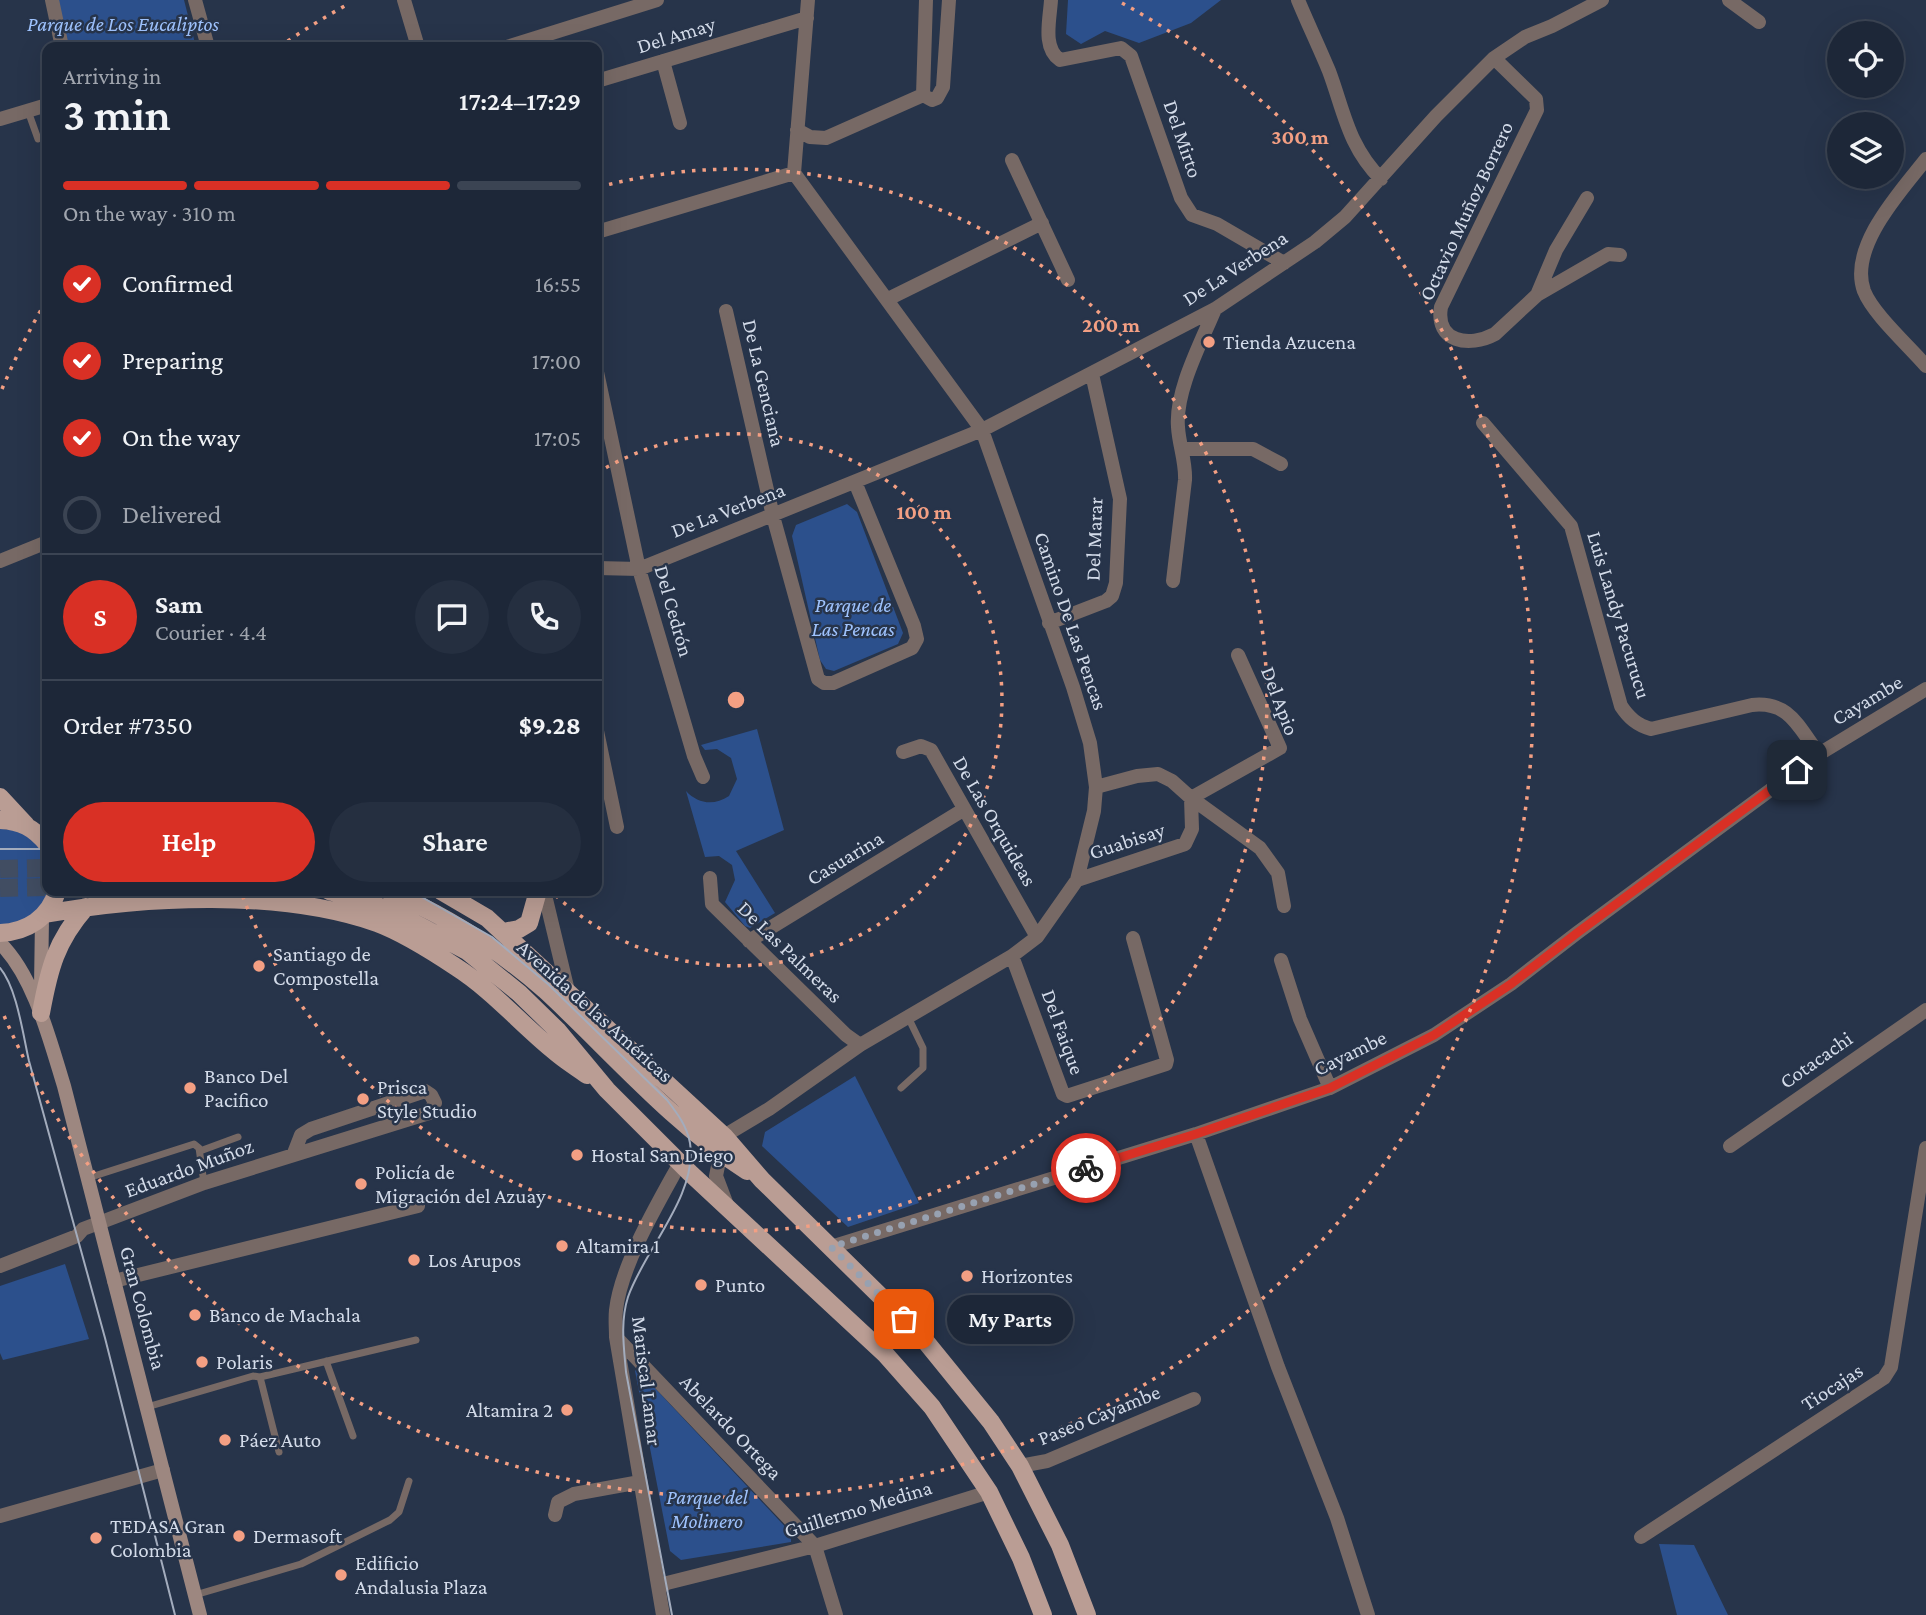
<!DOCTYPE html>
<meta charset="utf-8">
<style>
:root{--surface:#1d2738;--page:#252f40;--text:#f1f3f6;--muted:#a0a5ae;--line:#3b4453;--accent:#d93025}
body{margin:0;font-family:"Crimson Pro",serif;background:var(--page);color:var(--text);height:100vh;display:flex;flex-direction:column;font-size:26px;white-space:nowrap}
*{box-sizing:border-box;margin:0}
p{font-size:23px;color:var(--muted)}
.icon{flex:none;width:38px;height:38px;fill:none;stroke:currentColor;stroke-width:2;stroke-linecap:round;stroke-linejoin:round}
.map{position:relative;flex:1;overflow:hidden}
.panel{position:absolute;left:42px;top:42px;width:560px;height:854px;display:flex;flex-direction:column;background:var(--surface);border-radius:14px;box-shadow:0 7px 28px #0002,0 0 0 2px var(--line)}
.panel>*{flex:none}
.buttons{position:absolute;left:1827px;top:21px;display:grid;gap:14px}
.buttons a{display:grid;place-items:center;width:77px;height:77px;border-radius:50%;background:var(--surface);box-shadow:0 7px 28px #0002,0 0 0 2px var(--line);font-size:35px}
.pin{position:absolute;display:grid;place-items:center;width:60px;height:60px;color:#fff;margin:-30px;border-radius:14px;box-shadow:0 4px 10px #0006}
.courier{position:absolute;display:grid;place-items:center;width:70px;height:70px;margin:-35px;border:5px solid #d93025;border-radius:50%;background:#fff;color:#222;box-shadow:0 2px 9px #0007}
.bubble{position:absolute;height:49px;border-radius:24px;background:var(--surface);box-shadow:0 7px 28px #0002,0 0 0 2px var(--line);font-size:23px;font-weight:600;line-height:49px;text-align:center}
.head em{font-style:normal;font-weight:600}
.head div{display:flex;flex-direction:column-reverse}
.head{display:flex;align-items:center;justify-content:space-between;height:119px;padding:0 21px}
h1{font-size:46px;font-weight:600;line-height:52px}
.bar{display:grid;grid-template-columns:repeat(4,1fr);gap:10px 7px;align-content:center;height:84px;padding:0 21px}
.bar i{height:9px;border-radius:5px;background:var(--line)}
.bar .on{background:var(--accent)}
.bar p{grid-column:span 4}
.line{display:flex;align-items:center;gap:18px;padding:0 21px;border-top:2px solid var(--line)}
.line div{flex:1}
.round{display:grid;place-items:center;flex:none;width:74px;height:74px;border-radius:37px;background:var(--page)}
ol{padding:0 21px;list-style:none}
li{display:flex;align-items:center;gap:21px;height:77px}
li p{margin-inline-start:auto}
li .icon{padding:7px;border-radius:50%;background:var(--accent);color:#fff;stroke-width:4}
li:last-child{color:var(--muted)}
li i{width:38px;height:38px;border:4px solid var(--line);border-radius:50%}
.action{display:flex;gap:14px;margin-top:auto;padding:14px 21px}
.action a{flex:1;height:80px;border-radius:42px;background:var(--accent);color:#fff;font-size:28px;font-weight:600;line-height:80px;text-align:center}
.action a+a{background:var(--page);color:var(--text)}
.map>svg:first-child{display:block}
.green{fill:#2c508c}
.lines{fill:none;stroke-linecap:round;stroke-linejoin:round}
.primary-tunnel{stroke:#414d62;stroke-width:18;stroke-dasharray:18 9;stroke-linecap:butt}
.service{stroke:#776965;stroke-width:7}
.minor{stroke:#776965;stroke-width:14}
.tertiary{stroke:#776965;stroke-width:14}
.secondary{stroke:#9d8780;stroke-width:14}
.primary{stroke:#ba9d94;stroke-width:18}
.tram{stroke:#a3acbd;stroke-width:2}
.done{stroke:#97a1b1;stroke-width:7;stroke-dasharray:0 12.6}
.route{stroke:#d93025;stroke-width:9}
.ring{fill:none;stroke:#f39f83;stroke-width:3.5;stroke-dasharray:3.5 7}
.poi-dot{fill:#f39f83;stroke:#27344a;stroke-width:2.5}
.labels{text-anchor:middle;dominant-baseline:central;stroke-width:5;stroke-linejoin:round;paint-order:stroke}
.park-label{font-size:21px;font-style:italic;fill:#9ec2fd;stroke:#27344a}
.street-label{font-size:21px;fill:#d3dbe9;stroke:#27344a}
.poi-label{font-size:21px;fill:#d3dbe9;stroke:#27344a;text-anchor:start}
.centre{fill:#f39f83;stroke:#27344a;stroke-width:3.5}
.ring-label{font-size:21px;text-anchor:middle;font-weight:bold;fill:#f39f83;stroke:#27344a;stroke-width:5;stroke-linejoin:round;paint-order:stroke}
</style>
<div class="map">
<svg width="1926" height="1615" viewBox="0 0 1926 1615">
<rect width="100%" height="100%" fill="#27344a"/>
<path class="green" d="M51,0H184L196,47H62Z
M1068,0H1221L1191,23L1139,43L1105,31L1081,44L1066,34Z
M847,504L857,512L903,633L898,644L834,671L826,669L820,660L792,536L796,525Z
M757,729L784,830L736,851L775,913L750,928L745,926L725,902L735,880L732,865L719,856L705,857L686,791C698,804 714,806 729,796L737,779L731,758L717,749L705,750L701,745Z
M0,829C17,829 42,837 47,856C50,866 47,881 47,891H50C41,912 24,925 0,924Z
M855,1076L919,1203L848,1227L762,1146L765,1132Z
M65,1264L89,1339L3,1360L0,1353V1286Z
M637,1369L791,1533V1542L681,1560L670,1551L635,1371Z
M1659,1544L1694,1545L1728,1615H1677Z"/>
<g class="lines">
<path class="primary-tunnel" d="M0,869L47,868
M0,888L47,887"/>
<path class="service" d="M28,111L38,139
M901,1088L923,1068V1048L908,1017
M200,1151L238,1137
M88,1178L194,1144L199,1148L204,1183
M326,1361L353,1436
M260,1377L416,1340
M147,1407L253,1376L260,1377L279,1452
M195,1595L301,1564L390,1520L399,1512L409,1481"/>
<path class="minor" d="M52,0L62,47
M195,0L208,47
M1051,0C1050,19 1042,48 1060,60L1121,48L1131,56L1181,198L1192,215L1217,224L1284,263
M1298,0C1308,24 1319,47 1329,71C1344,111 1348,146 1381,179
M1729,0L1759,22
M507,47L657,0
M1494,58L1536,99L1537,110L1441,307C1435,342 1469,348 1495,334L1537,295L1608,254L1620,255
M663,61L680,123
M597,81L807,18
M923,95L926,0
M0,119L47,105
M797,130L810,137L826,138L923,95L932,100L937,98L943,87L949,0
M1926,159C1901,191 1848,247 1864,291C1873,314 1909,346 1926,366
M1012,160L1068,280
M597,232L794,173
M1537,295L1556,250L1587,198
M888,299L1042,223
M726,311L773,516L818,679L824,683H833L912,648L917,639L914,626L855,482
M597,372L639,569L694,756L703,777
M1483,423L1571,526L1621,706C1629,718 1637,725 1651,729L1752,705C1790,701 1798,727 1819,754
M1182,449H1253L1281,464
M0,561L47,542
M597,568L639,569L982,430L1215,309L1315,242L1345,217L1436,116L1494,58L1525,37L1552,26L1602,0
M1173,581L1185,480C1186,462 1179,445 1178,427C1175,391 1201,343 1215,309
M1049,623L1106,601L1112,596L1116,583L1120,499L1092,374
M597,731L617,827
M903,752L921,746L931,750L1037,937
M1096,787L1137,776L1158,774L1172,781L1191,798L1260,848L1278,873L1284,906
M710,878L712,904L846,1035L860,1045
M1077,880L1185,844L1192,829L1191,798L1280,748L1238,655
M749,941L963,810
M1012,956L1063,1094L1067,1096L1166,1064L1167,1060L1133,938
M1281,960L1300,1019L1330,1088
M1196,1134L1278,1367L1337,1518L1368,1615
M1730,1146L1926,1010
M727,1205L716,1176L724,1136L769,1109L860,1045L1012,956L1037,937L1077,880L1094,811L1096,787L1090,743L1073,687L982,430L794,173L808,0
M831,1247L1196,1134L1330,1088L1434,1035L1511,984L1577,933L1819,754L1926,689
M0,1266L77,1236L83,1229L204,1183L429,1113L435,1103L431,1095L425,1091L311,1129L301,1135L294,1153
M114,1281L418,1206
M616,1337L815,1546L836,1615
M1020,1466L1047,1461L1194,1399
M555,1515L558,1502L574,1494L640,1482
M0,1516L163,1470
M1641,1537L1884,1378L1891,1367L1926,1148
M659,1588L667,1583L815,1546L989,1492
M663,1615L616,1337C616,1328 615,1319 616,1310C621,1265 658,1203 680,1163"/>
<path class="tertiary" d="M404,0L418,47
M544,891L568,991"/>
<path class="secondary" d="M0,943C34,976 50,1041 64,1086L200,1615
M41,987L42,918"/>
<path class="primary" d="M0,797L26,825
M0,820C21,821 34,828 47,844
M329,891L366,901L401,916L467,951L519,993L558,1031L607,1090L689,1172L886,1355L932,1407L989,1492L1021,1558L1043,1615
M388,891C445,915 498,949 545,990C611,1051 671,1122 747,1171
M441,891L487,918L724,1136L762,1180L922,1337L991,1422L1020,1466L1060,1545L1087,1615
M45,914C145,896 280,889 377,923C404,933 432,951 456,967C492,990 520,1023 553,1050C563,1059 576,1067 587,1075
M503,932L519,929L529,923L538,891
M0,933C27,932 49,918 57,891
M41,1013C49,969 56,941 86,907"/>
<path class="tram" d="M0,849H47
M411,891L492,937L549,985L667,1100C677,1113 687,1126 690,1143C698,1195 644,1250 628,1297C620,1322 624,1348 626,1372L672,1615
M0,968C17,988 23,1035 29,1061L105,1338L175,1615"/>
</g>
<g class="lines">
<path class="done" d="M904,1319L831,1247L1086,1168"/>
<path class="route" d="M1086,1168L1196,1134L1330,1088L1434,1035L1511,984L1577,933L1797,770"/>
</g>
<g class="ring">
<path d="M597 473A266 266 0 1 1 551 891"/>
<path d="M599 187A531 531 0 1 1 242 895"/>
<path d="M2 389A797 797 0 0 1 46 301M279 47A797 797 0 0 1 350 3M1122 3A797 797 0 1 1 2 1011"/>
</g>
<g class="poi-dot">
<circle cx="1209" cy="342" r="7"/>
<circle cx="259" cy="966" r="7"/>
<circle cx="190" cy="1088" r="7"/>
<circle cx="363" cy="1099" r="7"/>
<circle cx="577" cy="1155" r="7"/>
<circle cx="361" cy="1184" r="7"/>
<circle cx="562" cy="1246" r="7"/>
<circle cx="414" cy="1260" r="7"/>
<circle cx="967" cy="1276" r="7"/>
<circle cx="701" cy="1285" r="7"/>
<circle cx="195" cy="1315" r="7"/>
<circle cx="202" cy="1362" r="7"/>
<circle cx="567" cy="1410" r="7"/>
<circle cx="225" cy="1440" r="7"/>
<circle cx="239" cy="1536" r="7"/>
<circle cx="96" cy="1538" r="7"/>
<circle cx="341" cy="1575" r="7"/>
</g>
<g class="labels">
<g class="park-label">
<text x="123" y="24">Parque de Los Eucaliptos</text>
<text x="853" y="605">Parque de<tspan x="853" dy="24">Las Pencas</tspan></text>
<text x="707" y="1497">Parque del<tspan x="707" dy="24">Molinero</tspan></text>
</g>
<g class="street-label">
<text transform="translate(676 35) rotate(-17)">Del Amay</text>
<text transform="translate(1183 139) rotate(71)">Del Mirto</text>
<text transform="translate(1466 211) rotate(-65)">Octavio Muñoz Borrero</text>
<text transform="translate(1235 268) rotate(-33)">De La Verbena</text>
<text transform="translate(764 383) rotate(77)">De La Genciana</text>
<text transform="translate(728 510) rotate(-21)">De La Verbena</text>
<text transform="translate(1094 539) rotate(-88)">Del Marar</text>
<text transform="translate(674 611) rotate(74)">Del Cedrón</text>
<text transform="translate(1619 615) rotate(73)">Luis Landy Pacurucu</text>
<text transform="translate(1071 621) rotate(71)">Camino De Las Pencas</text>
<text transform="translate(1867 700) rotate(-31)">Cayambe</text>
<text transform="translate(1280 701) rotate(69)">Del Apio</text>
<text transform="translate(995 821) rotate(60)">De Las Orquideas</text>
<text transform="translate(1127 841) rotate(-18)">Guabisay</text>
<text transform="translate(845 858) rotate(-31)">Casuarina</text>
<text transform="translate(790 952) rotate(44)">De Las Palmeras</text>
<text transform="translate(595 1011) rotate(42)">Avenida de las Américas</text>
<text transform="translate(1063 1032) rotate(70)">Del Faique</text>
<text transform="translate(1350 1053) rotate(-26)">Cayambe</text>
<text transform="translate(1816 1060) rotate(-35)">Cotacachi</text>
<text transform="translate(189 1168) rotate(-20)">Eduardo Muñoz</text>
<text transform="translate(143 1308) rotate(75)">Gran Colombia</text>
<text transform="translate(647 1381) rotate(83)">Mariscal Lamar</text>
<text transform="translate(1832 1387) rotate(-33)">Tiocajas</text>
<text transform="translate(1099 1415) rotate(-22)">Paseo Cayambe</text>
<text transform="translate(731 1427) rotate(46)">Abelardo Ortega</text>
<text transform="translate(858 1509) rotate(-17)">Guillermo Medina</text>
</g>
<g class="poi-label">
<text x="1223" y="342">Tienda Azucena</text>
<text x="273" y="954">Santiago de<tspan x="273" dy="24">Compostella</tspan></text>
<text x="204" y="1076">Banco Del<tspan x="204" dy="24">Pacifico</tspan></text>
<text x="377" y="1087">Prisca<tspan x="377" dy="24">Style Studio</tspan></text>
<text x="591" y="1155">Hostal San Diego</text>
<text x="375" y="1172">Policía de<tspan x="375" dy="24">Migración del Azuay</tspan></text>
<text x="576" y="1246">Altamira 1</text>
<text x="428" y="1260">Los Arupos</text>
<text x="981" y="1276">Horizontes</text>
<text x="715" y="1285">Punto</text>
<text x="209" y="1315">Banco de Machala</text>
<text x="216" y="1362">Polaris</text>
<text x="553" y="1410" text-anchor="end">Altamira 2</text>
<text x="239" y="1440">Páez Auto</text>
<text x="110" y="1526">TEDASA Gran<tspan x="110" dy="24">Colombia</tspan></text>
<text x="253" y="1536">Dermasoft</text>
<text x="355" y="1563">Edificio<tspan x="355" dy="24">Andalusia Plaza</tspan></text>
</g>
</g>
<circle cx="736" cy="700" r="10" class="centre"/>
<g class="ring-label">
<text x="1300" y="144">300 m</text>
<text x="1111" y="332">200 m</text>
<text x="924" y="519">100 m</text>
</g>
</svg>
<div class="buttons">
<a><svg class="icon" aria-label="locate" viewBox="0 0 24 24"><circle cx="12" cy="12" r="6"/><path d="M12 2v4M12 18v4M2 12h4M18 12h4"/></svg></a>
<a><svg class="icon" aria-label="layers" viewBox="0 0 24 24"><path d="M12 4l9 5-9 5-9-5zM3 14l9 5 9-5"/></svg></a>
</div>
<div class="pin" style="left:904px;top:1319px;background:#ea580c"><svg class="icon" aria-label="bag" viewBox="0 0 24 24"><path d="M5 8h14l-1 12H6zM9 8a3 3 0 0 1 6 0"/></svg></div>
<div class="pin" style="left:1797px;top:770px;background:#1f2937"><svg class="icon" aria-label="home" viewBox="0 0 24 24"><path d="M3 11l9-7 9 7M6 9v11h12V9"/></svg></div>
<div class="courier" style="left:1086px;top:1168px"><svg class="icon" aria-label="bike" viewBox="0 0 24 24"><circle cx="6" cy="16" r="4"/><circle cx="18" cy="16" r="4"/><path d="M6 16l4-8h5l3 8M10 8l3 8H6M13 5h3"/></svg></div>
<div class="bubble" style="left:947px;top:1295px;width:126px">My Parts</div>
<section class="panel">
<div class="head"><div><h1>3 min</h1><p>Arriving in</p></div><em>17:24–17:29</em></div>
<div class="bar"><i class="on"></i><i class="on"></i><i class="on"></i><i></i><p>On the way · 310 m</p></div>
<ol>
<li><svg class="icon" aria-label="check" viewBox="0 0 24 24"><path d="M5 12l5 5 9-10"/></svg>Confirmed<p>16:55</p></li>
<li><svg class="icon" aria-label="check" viewBox="0 0 24 24"><path d="M5 12l5 5 9-10"/></svg>Preparing<p>17:00</p></li>
<li><svg class="icon" aria-label="check" viewBox="0 0 24 24"><path d="M5 12l5 5 9-10"/></svg>On the way<p>17:05</p></li>
<li><i></i>Delivered</li>
</ol>
<div class="line" style="height:126px"><b class="round" style="background:var(--accent);color:#fff">S</b><div><b>Sam</b><p>Courier · 4.4</p></div><a class="round"><svg class="icon" aria-label="chat" viewBox="0 0 24 24"><path d="M4 5h16v11H9l-5 4z"/></svg></a><a class="round"><svg class="icon" aria-label="phone" viewBox="0 0 24 24"><path d="M5 4h4l2 5-3 2q2 4 5 5l2-3 5 2v4C11 20 4 13 5 4z"/></svg></a></div>
<div class="line" style="height:91px"><div>Order #7350</div><b>$9.28</b></div>
<div class="action"><a>Help</a><a>Share</a></div>
</section>
</div>
